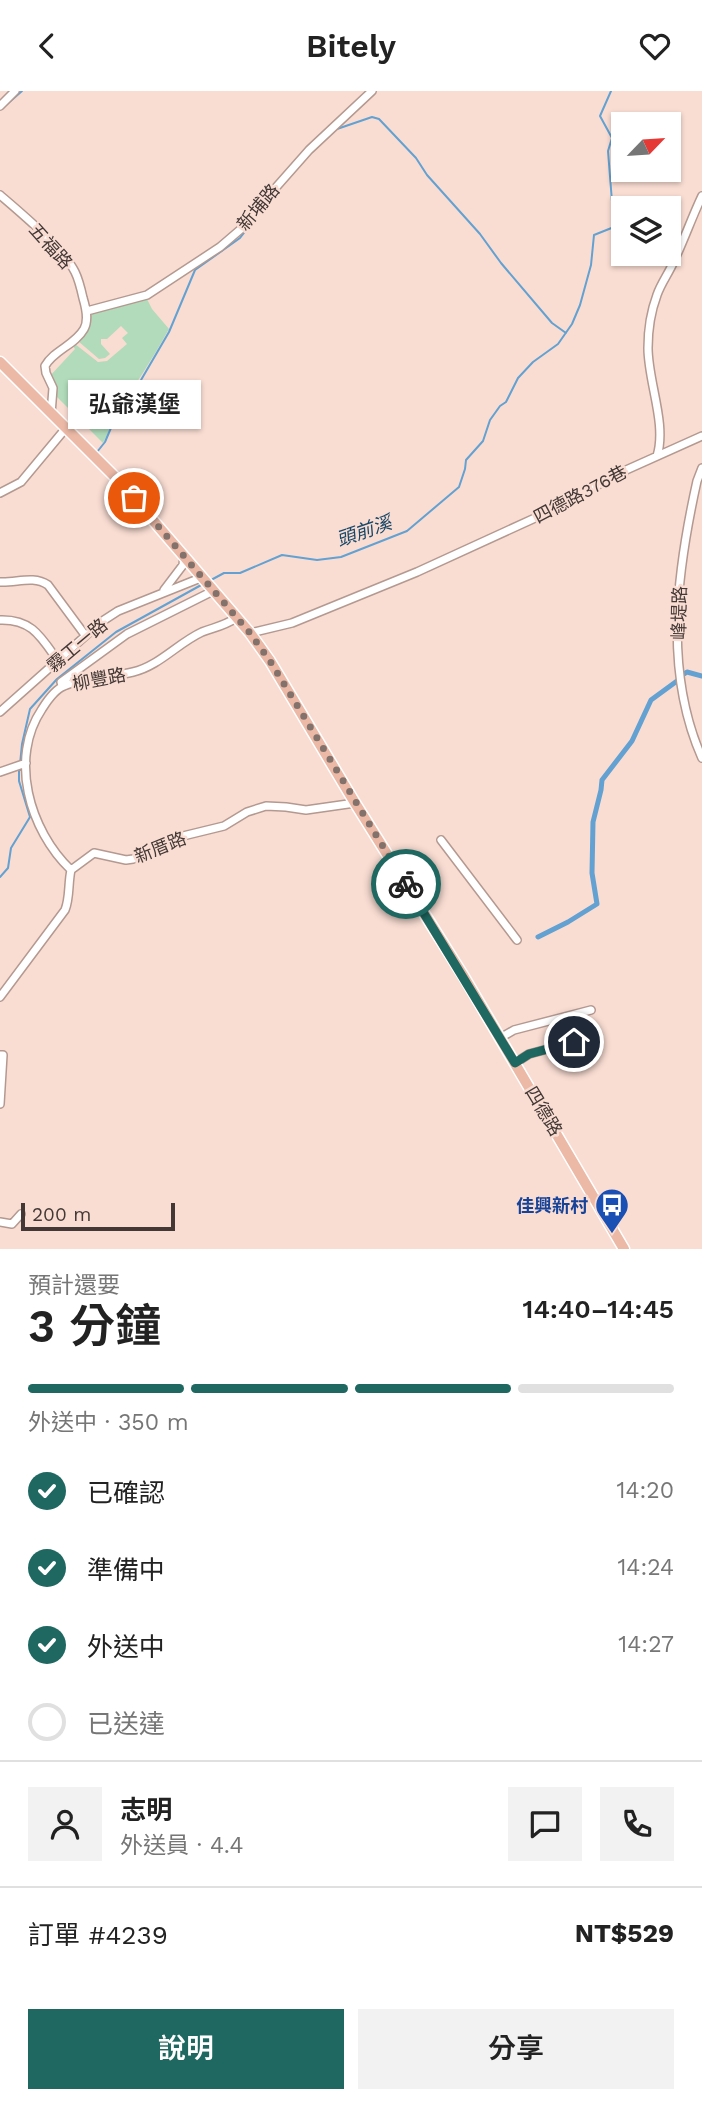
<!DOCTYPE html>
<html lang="zh-TW">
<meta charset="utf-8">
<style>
:root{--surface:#fff;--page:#f2f2f2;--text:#222;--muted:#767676;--line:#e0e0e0;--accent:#1e6861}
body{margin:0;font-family:"Work Sans","Noto Sans TC",sans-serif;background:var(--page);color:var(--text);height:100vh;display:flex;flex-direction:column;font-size:26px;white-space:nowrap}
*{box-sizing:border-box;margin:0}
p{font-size:23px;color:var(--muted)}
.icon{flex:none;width:38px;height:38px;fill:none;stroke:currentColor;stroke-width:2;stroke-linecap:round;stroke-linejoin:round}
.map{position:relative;height:1158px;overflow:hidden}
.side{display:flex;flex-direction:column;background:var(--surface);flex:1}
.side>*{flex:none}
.needle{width:46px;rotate:65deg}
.tools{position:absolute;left:611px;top:21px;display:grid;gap:14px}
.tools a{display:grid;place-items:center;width:70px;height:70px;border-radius:0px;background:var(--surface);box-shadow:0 2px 5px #0004;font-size:35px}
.scale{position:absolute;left:21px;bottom:18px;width:154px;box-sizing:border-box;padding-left:7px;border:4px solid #433835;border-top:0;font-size:19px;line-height:24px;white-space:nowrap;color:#433835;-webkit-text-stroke:5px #f9ddd3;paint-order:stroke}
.pin{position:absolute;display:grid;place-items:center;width:60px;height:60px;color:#fff;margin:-30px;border:4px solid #fff;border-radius:50%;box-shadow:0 2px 7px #0007}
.courier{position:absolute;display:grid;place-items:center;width:70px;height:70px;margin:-35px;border:5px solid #1e6861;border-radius:50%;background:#fff;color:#222;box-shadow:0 2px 9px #0007}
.bubble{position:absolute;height:49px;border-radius:0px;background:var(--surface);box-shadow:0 2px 5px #0004;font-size:23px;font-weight:600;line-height:49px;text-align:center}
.summary em{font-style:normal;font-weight:600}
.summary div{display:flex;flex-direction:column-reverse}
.summary{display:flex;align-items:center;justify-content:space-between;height:119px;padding:0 28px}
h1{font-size:46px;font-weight:600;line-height:52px}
.bar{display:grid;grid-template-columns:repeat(4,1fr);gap:10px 7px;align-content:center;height:84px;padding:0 28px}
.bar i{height:9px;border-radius:5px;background:var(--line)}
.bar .active{background:var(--accent)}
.bar p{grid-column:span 4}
.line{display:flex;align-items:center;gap:18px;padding:0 28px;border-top:2px solid var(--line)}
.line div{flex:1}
.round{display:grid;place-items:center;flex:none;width:74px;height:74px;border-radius:0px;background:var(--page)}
ol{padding:0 28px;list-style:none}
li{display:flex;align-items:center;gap:21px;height:77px}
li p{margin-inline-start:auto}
li .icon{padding:7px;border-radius:50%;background:var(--accent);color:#fff;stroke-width:4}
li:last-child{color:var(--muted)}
li i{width:38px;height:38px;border:4px solid var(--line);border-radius:50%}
.button{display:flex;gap:14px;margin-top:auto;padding:14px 28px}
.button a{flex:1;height:80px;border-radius:0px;background:var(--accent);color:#fff;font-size:28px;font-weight:600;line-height:80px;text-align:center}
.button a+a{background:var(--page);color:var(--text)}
header{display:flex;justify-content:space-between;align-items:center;height:91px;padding:0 28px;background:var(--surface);font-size:32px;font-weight:600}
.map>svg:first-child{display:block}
.green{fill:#b1dbba}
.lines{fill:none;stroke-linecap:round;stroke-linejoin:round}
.stream{stroke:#62a1d1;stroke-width:2}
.canal{stroke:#62a1d1;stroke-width:5}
.minor-casing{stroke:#b49990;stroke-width:10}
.major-casing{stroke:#fff;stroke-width:13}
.minor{stroke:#fff;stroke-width:7}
.major{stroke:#ebb9a6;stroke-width:10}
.done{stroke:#83726c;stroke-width:7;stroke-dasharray:0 12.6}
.route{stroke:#1e6861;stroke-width:9}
.labels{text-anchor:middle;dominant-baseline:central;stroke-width:5;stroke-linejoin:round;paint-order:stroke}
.street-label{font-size:18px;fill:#433835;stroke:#f9ddd3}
.transit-label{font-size:18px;font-weight:bold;fill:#164399;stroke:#f9ddd3;text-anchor:end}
.water-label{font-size:19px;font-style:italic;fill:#184869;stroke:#f9ddd3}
</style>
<header><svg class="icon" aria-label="back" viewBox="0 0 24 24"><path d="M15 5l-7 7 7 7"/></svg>Bitely<svg class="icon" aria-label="heart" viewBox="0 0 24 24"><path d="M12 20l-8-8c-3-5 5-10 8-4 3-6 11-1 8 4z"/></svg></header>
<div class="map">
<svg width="702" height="1158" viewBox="0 0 702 1158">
<rect width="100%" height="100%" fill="#f9ddd3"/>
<path class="green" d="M147,208L152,218L169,238C153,267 135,294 117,322C112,331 108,343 103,352L57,306V299L49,286L75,258L73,255L75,253L98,271L107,270L127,253L122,247L128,242L121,235L107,248H101V253L110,263L105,267L99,268L78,250L89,237L90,226L93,222Z"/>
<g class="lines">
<path class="stream" d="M6,14L22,0
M337,38L372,26L379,28L416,67L427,84L480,143L501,172L552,232L566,242
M97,361L105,351L116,325L141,289L169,241L195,179L240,147L271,107
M211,489L224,482H240L282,464L317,469L341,466L407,440L459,396L465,378L466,369L483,350L490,329L500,315L506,311L518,287L533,271L558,253L572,233L580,214L591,174L594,144L614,136L608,60L612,47L600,25L611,0
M20,673L22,653L30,618L57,588L116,541L203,493
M0,786L8,777L11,757L30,726L19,690V678"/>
<path class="canal" d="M684,583L687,581L702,585
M538,846L568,831L597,813L592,782L593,731L601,699L602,689L632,650L651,609L677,590"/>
<g class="minor-casing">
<path id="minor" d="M0,15L15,0
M0,104C21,122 63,157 75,181C79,189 81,198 83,207C86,217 89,229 84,238C75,254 54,259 45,275L46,282L53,297L51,323
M87,220L147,204L220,156L248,132L256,119L309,59L372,0
M657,365C667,333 648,291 648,257C648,240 651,220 657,204C661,192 669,182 674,170C684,149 692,126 702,105
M702,377L697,390C677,480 663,579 702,667
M0,402L21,391L66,337
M0,491C17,492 33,484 48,494L85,544
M164,499L183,474L184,465
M0,529C32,528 41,546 58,570
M250,542L292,532L417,481L535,427L581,404L615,384L702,345
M62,595L61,591L127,543L213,500
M0,621L101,531L118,520L203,486
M0,681L26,672
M441,749L517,849
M71,779C29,739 9,667 42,618C47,610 56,598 64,595C85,586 111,586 133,581C159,575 178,552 202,541C215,536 224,535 236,527
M0,906L65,819C70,807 68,792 71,779L94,762L126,769L133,768L183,745L224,735L247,721L266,715L286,716L306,719L355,712
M500,947L514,939L591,919
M0,964H3L0,1013
M515,972L529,963L596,945
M0,1131L12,1133L21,1123"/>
</g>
<g class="major-casing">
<path id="major" d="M0,271L120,391L250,542L270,570L355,712L464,886L624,1158"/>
</g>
<use href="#minor" class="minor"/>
<use href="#major" class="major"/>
</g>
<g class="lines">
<path class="done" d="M134,407L250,542L270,570L406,793"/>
<path class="route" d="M406,793L515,972L529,963L574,951"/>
</g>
<defs>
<g id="bus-pin" transform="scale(1.75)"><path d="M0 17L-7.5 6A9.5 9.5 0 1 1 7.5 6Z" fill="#1a4fb4" stroke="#f9ddd3"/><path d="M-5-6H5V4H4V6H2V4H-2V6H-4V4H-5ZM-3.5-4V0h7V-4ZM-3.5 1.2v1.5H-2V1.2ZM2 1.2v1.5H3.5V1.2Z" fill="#fff"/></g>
</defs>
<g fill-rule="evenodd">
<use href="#bus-pin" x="612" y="1114"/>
</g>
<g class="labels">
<g class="street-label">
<text transform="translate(258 116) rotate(-50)">新埔路</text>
<text transform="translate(51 155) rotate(48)">五福路</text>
<text transform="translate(580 403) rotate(-28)">四德路376巷</text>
<text transform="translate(679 522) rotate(-89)">峰堤路</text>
<text transform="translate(77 554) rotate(-40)">霧工一路</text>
<text transform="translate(99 588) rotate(-11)">柳豐路</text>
<text transform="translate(160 756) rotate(-22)">新厝路</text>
<text transform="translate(544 1020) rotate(59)">四德路</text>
</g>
<g class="transit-label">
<text x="588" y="1114">佳興新村</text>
</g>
<g class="water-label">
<text transform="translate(364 440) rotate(-19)">頭前溪</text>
</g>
</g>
</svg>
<div class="tools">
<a><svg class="needle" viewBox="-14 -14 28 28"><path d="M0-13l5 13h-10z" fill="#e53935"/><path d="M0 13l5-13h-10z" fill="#767676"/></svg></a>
<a><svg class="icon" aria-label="layers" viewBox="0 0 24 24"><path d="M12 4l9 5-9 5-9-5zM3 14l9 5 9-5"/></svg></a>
</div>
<div class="scale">200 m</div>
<div class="pin" style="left:134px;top:407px;background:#ea580c"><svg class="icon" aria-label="bag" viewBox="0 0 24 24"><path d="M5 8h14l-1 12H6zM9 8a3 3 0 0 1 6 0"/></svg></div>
<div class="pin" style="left:574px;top:951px;background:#1f2937"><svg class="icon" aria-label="home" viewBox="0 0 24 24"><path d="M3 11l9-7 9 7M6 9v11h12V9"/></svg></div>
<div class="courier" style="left:406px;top:793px"><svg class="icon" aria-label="bike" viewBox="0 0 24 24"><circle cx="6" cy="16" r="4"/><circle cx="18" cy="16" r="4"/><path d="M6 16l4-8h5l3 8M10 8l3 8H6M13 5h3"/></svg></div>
<div class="bubble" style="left:68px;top:289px;width:133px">弘爺漢堡</div>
</div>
<section class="side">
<div class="summary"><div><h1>3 分鐘</h1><p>預計還要</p></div><em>14:40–14:45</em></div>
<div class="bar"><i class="active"></i><i class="active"></i><i class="active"></i><i></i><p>外送中 · 350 m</p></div>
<ol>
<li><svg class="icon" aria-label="check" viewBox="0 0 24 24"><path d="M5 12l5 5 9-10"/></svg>已確認<p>14:20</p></li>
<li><svg class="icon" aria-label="check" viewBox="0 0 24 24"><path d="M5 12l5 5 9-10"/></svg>準備中<p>14:24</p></li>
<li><svg class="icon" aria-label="check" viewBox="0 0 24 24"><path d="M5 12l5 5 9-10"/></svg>外送中<p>14:27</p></li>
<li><i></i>已送達</li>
</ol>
<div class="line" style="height:126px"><a class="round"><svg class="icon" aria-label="person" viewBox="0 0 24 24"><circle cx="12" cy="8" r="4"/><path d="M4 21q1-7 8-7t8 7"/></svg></a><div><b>志明</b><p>外送員 · 4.4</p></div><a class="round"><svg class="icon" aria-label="chat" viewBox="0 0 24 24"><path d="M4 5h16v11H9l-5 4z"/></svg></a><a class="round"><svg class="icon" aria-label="phone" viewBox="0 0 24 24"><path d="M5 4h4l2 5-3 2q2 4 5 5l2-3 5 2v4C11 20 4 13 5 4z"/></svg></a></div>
<div class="line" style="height:91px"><div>訂單 #4239</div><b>NT$529</b></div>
<div class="button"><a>說明</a><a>分享</a></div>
</section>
